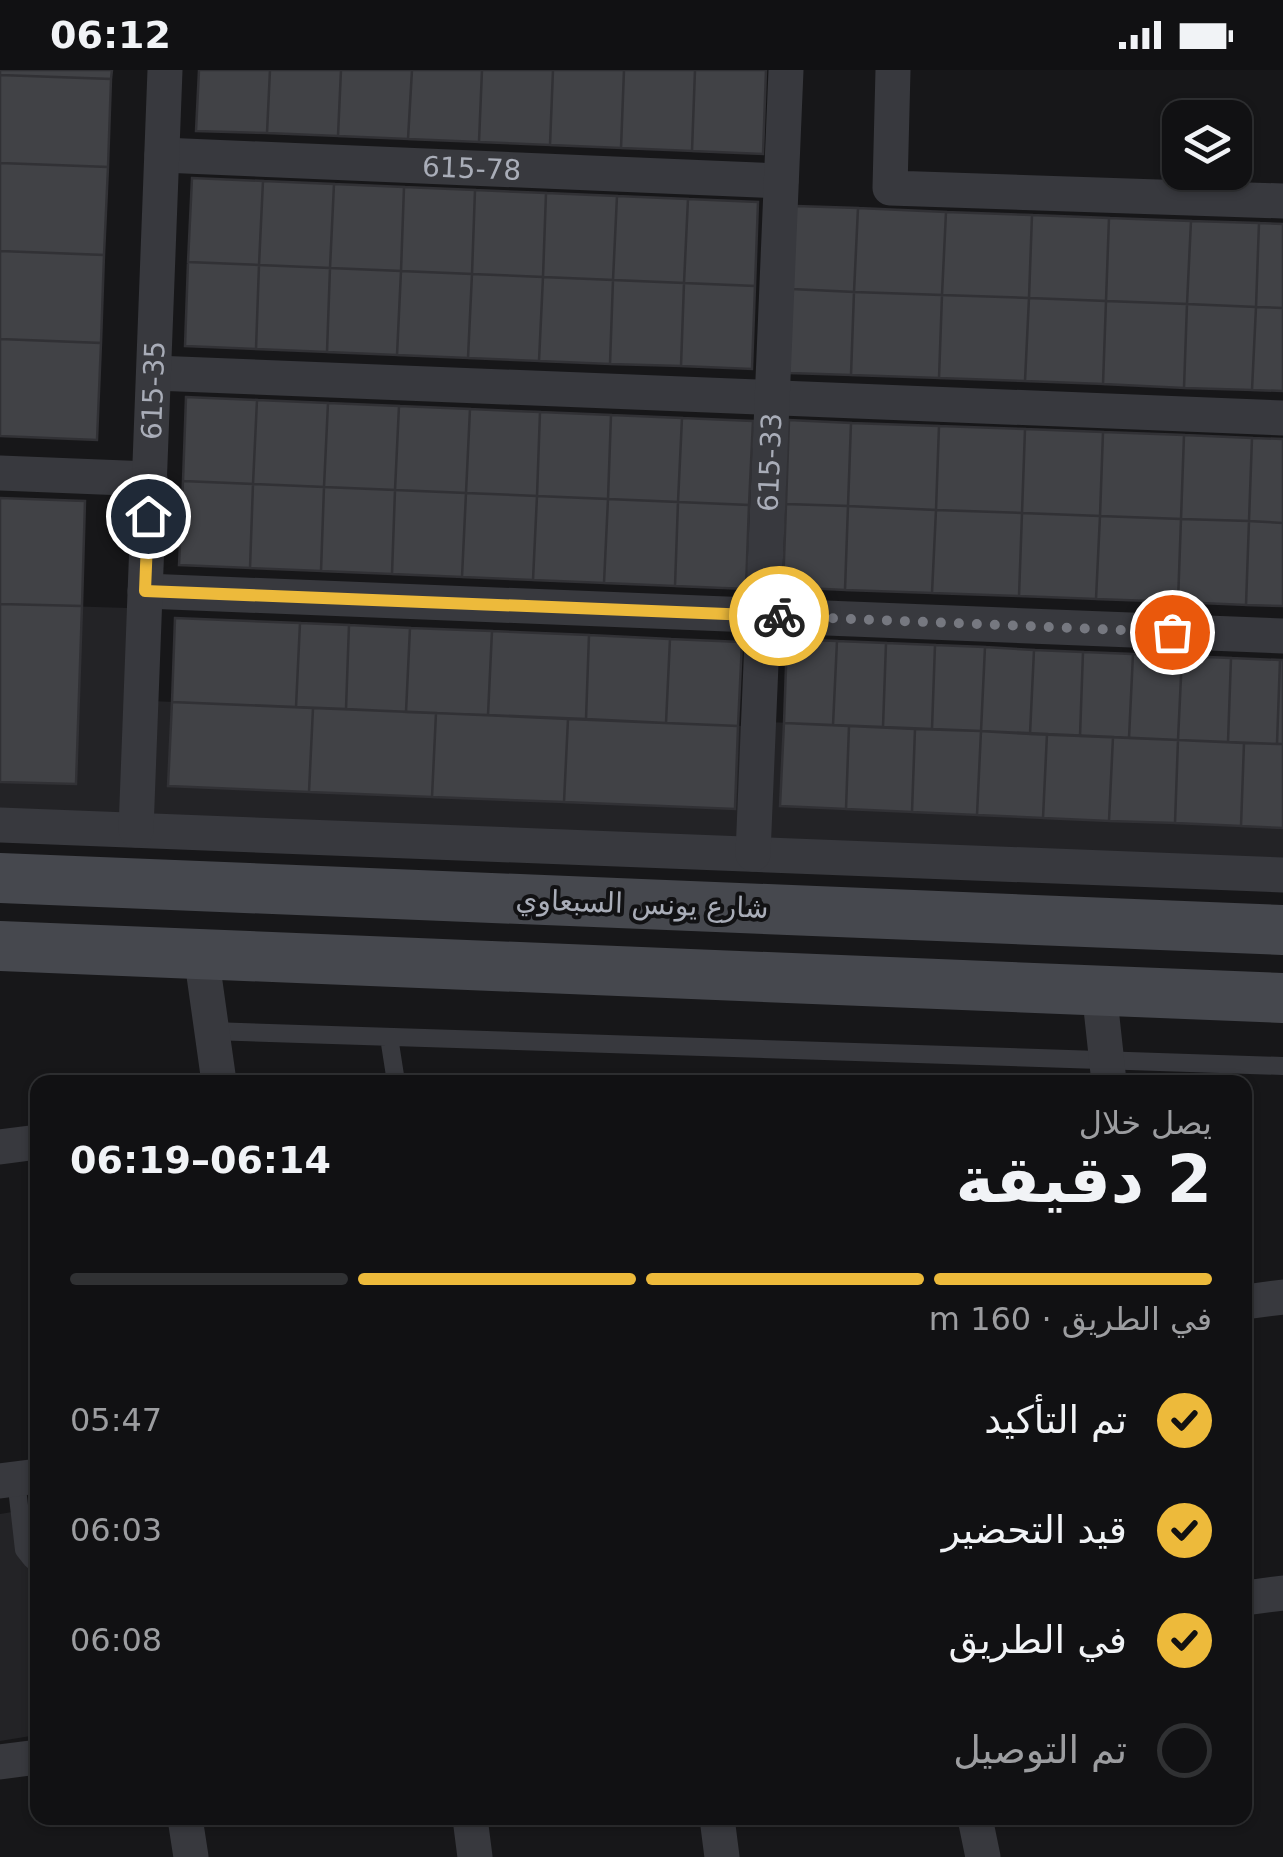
<!DOCTYPE html>
<html lang="ar">
<meta charset="utf-8">
<style>
:root{--surface:#111113;--page:#1a1a1c;--text:#f1f3f6;--muted:#9c9da0;--line:#303133;--accent:#edba3b}
body{margin:0;font-family:"DejaVu Sans",Cairo,sans-serif;background:var(--page);color:var(--text);direction:rtl;height:100vh;display:flex;flex-direction:column;font-size:38px;white-space:nowrap}
*{box-sizing:border-box;margin:0}
p{font-size:32px;color:var(--muted)}
.icon{flex:none;width:55px;height:55px;fill:none;stroke:currentColor;stroke-width:2;stroke-linecap:round;stroke-linejoin:round}
.map{position:relative;flex:1;overflow:hidden;direction:ltr}
.sheet{position:absolute;left:30px;top:1005px;width:1222px;height:750px;display:flex;flex-direction:column;background:var(--surface);border-radius:20px;box-shadow:0 2px 8px #0004,0 0 0 2px var(--line);direction:rtl}
.sheet>*{flex:none}
.tools{position:absolute;left:1162px;top:30px;display:grid;gap:20px}
.tools a{display:grid;place-items:center;width:90px;height:90px;border-radius:20px;background:var(--surface);box-shadow:0 2px 8px #0004,0 0 0 2px var(--line);font-size:50px}
.pin{position:absolute;display:grid;place-items:center;width:85px;height:85px;color:#fff;margin:-42px;border:5px solid #fff;border-radius:50%;box-shadow:0 2px 10px #0007}
.courier{position:absolute;display:grid;place-items:center;width:100px;height:100px;margin:-50px;border:8px solid #edba3b;border-radius:50%;background:#fff;color:#222;box-shadow:0 2px 12px #0007}
.overview em{font-style:normal;font-weight:800}
.overview div{display:flex;flex-direction:column-reverse}
.overview{display:flex;align-items:center;justify-content:space-between;height:170px;padding:0 40px}
h1{font-size:65px;font-weight:800;line-height:75px}
.bar{display:grid;grid-template-columns:repeat(4,1fr);gap:15px 10px;align-content:center;height:120px;padding:0 40px}
.bar i{height:12px;border-radius:8px;background:var(--line)}
.bar .current{background:var(--accent)}
.bar p{grid-column:span 4}
ol{padding:0 40px;list-style:none}
li{display:flex;align-items:center;gap:30px;height:110px}
li p{margin-inline-start:auto}
li .icon{padding:10px;border-radius:50%;background:var(--accent);color:#111;stroke-width:4}
li:last-child{color:var(--muted)}
li i{width:55px;height:55px;border:5px solid var(--line);border-radius:50%}
.status{display:flex;justify-content:space-between;align-items:center;height:70px;padding:0 50px;background:var(--surface);direction:ltr}
.status svg{height:28px;fill:currentColor}
.map>svg:first-child{display:block}
.built{fill:#232326}
.building{fill:#414246;stroke:#313135;stroke-width:2.5}
.lines{fill:none;stroke-linecap:round;stroke-linejoin:round}
.service{stroke:#38393e;stroke-width:18}
.minor{stroke:#38393e;stroke-width:35}
.secondary{stroke:#46484e;stroke-width:50}
.done{stroke:#767880;stroke-width:10;stroke-dasharray:0 18}
.route{stroke:#edba3b;stroke-width:12}
.labels{text-anchor:middle;dominant-baseline:central;stroke-width:8;stroke-linejoin:round;paint-order:stroke}
.street-label{font-size:28px;fill:#a9adb8;stroke:#121214}
</style>
<div class="status"><b>06:12</b><svg viewBox="0 0 49 12"><path d="M0 12V9h3v3zM5 12V6h3v6zM10 12V3h3v9zM15 12V0h3v12zM26 1h20v11H26zM47 4h2v5h-2z"/></svg></div>
<div class="map">
<svg width="1283" height="1787" viewBox="0 0 1283 1787">
<rect width="100%" height="100%" fill="#171719"/>
<path class="built" d="M0,534L128,538L122,743L0,745Z
M151,631L743,656L739,768L154,749Z
M768,652L1283,674V797L777,777L763,756Z
M37,1438V1665L0,1671V1444Z"/>
<path class="building" d="M0,0H112L111,9L0,5Z
M199,0H270L267,63L196,61Z
M270,0H341L338,66L267,63Z
M341,0H412L408,69L338,66Z
M412,0H482L479,72L408,69Z
M482,0H553L550,75L479,72Z
M553,0H624L621,78L550,75Z
M624,0H695L692,81L621,78Z
M695,0H766L763,84L692,81Z
M0,5L111,9L108,97L0,93Z
M0,93L108,97L104,185L0,181Z
M192,108L263,111L259,195L188,192Z
M263,111L334,114L330,198L259,195Z
M334,114L404,117L401,201L330,198Z
M404,117L475,120L472,204L401,201Z
M475,120L546,123L543,207L472,204Z
M546,123L617,126L613,210L543,207Z
M617,126L688,129L684,213L613,210Z
M688,129L758,132L755,216L684,213Z
M796,136L858,138L854,222L792,219Z
M858,138L946,142L942,225L854,222Z
M946,142L1032,145L1029,228L942,225Z
M1032,145L1109,148L1106,231L1029,228Z
M1109,148L1191,151L1187,234L1106,231Z
M1191,151L1259,153L1256,237L1187,234Z
M1259,153L1283,154V238L1256,237Z
M0,181L104,185L101,273L0,269Z
M188,192L259,195L256,279L185,276Z
M259,195L330,198L327,282L256,279Z
M330,198L401,201L397,285L327,282Z
M401,201L472,204L468,288L397,285Z
M472,204L543,207L539,291L468,288Z
M543,207L613,210L610,294L539,291Z
M613,210L684,213L681,296L610,294Z
M684,213L755,216L752,299L681,296Z
M792,219L854,222L851,305L789,303Z
M854,222L942,225L939,308L851,305Z
M942,225L1029,228L1025,311L939,308Z
M1029,228L1106,231L1103,314L1025,311Z
M1106,231L1187,234L1184,318L1103,314Z
M1187,234L1256,237L1252,320L1184,318Z
M1256,237L1283,238V321L1252,320Z
M0,269L101,273L97,370L0,366Z
M186,327L257,330L253,414L183,411Z
M257,330L328,333L324,417L253,414Z
M328,333L399,336L395,420L324,417Z
M399,336L470,339L466,423L395,420Z
M470,339L540,342L537,426L466,423Z
M540,342L611,345L608,429L537,426Z
M611,345L682,348L678,432L608,429Z
M682,348L753,351L749,435L678,432Z
M789,350L851,353L848,436L786,434Z
M851,353L939,356L936,440L848,436Z
M939,356L1025,359L1022,443L936,440Z
M1025,359L1103,362L1100,446L1022,443Z
M1103,362L1184,365L1181,449L1100,446Z
M1184,365L1252,368L1249,451L1181,449Z
M1252,368L1283,369V453L1249,451Z
M183,411L253,414L250,498L179,495Z
M253,414L324,417L321,501L250,498Z
M324,417L395,420L392,504L321,501Z
M395,420L466,423L462,507L392,504Z
M466,423L537,426L533,510L462,507Z
M537,426L608,429L604,513L533,510Z
M0,428L85,431L82,536L0,534Z
M608,429L678,432L675,516L604,513Z
M678,432L749,435L746,519L675,516Z
M786,434L848,436L845,520L783,517Z
M848,436L936,440L932,523L845,520Z
M936,440L1022,443L1019,526L932,523Z
M1022,443L1100,446L1096,529L1019,526Z
M1100,446L1181,449L1178,532L1096,529Z
M1181,449L1249,451L1246,535L1178,532Z
M1249,451L1283,453V536L1246,535Z
M0,534L82,536L76,714L0,712Z
M175,548L300,553L296,637L172,632Z
M300,553L349,555L346,639L296,637Z
M349,555L410,558L406,642L346,639Z
M410,558L492,561L488,645L406,642Z
M492,561L589,565L586,649L488,645Z
M589,565L670,569L666,653L586,649Z
M670,569L742,572L738,656L666,653Z
M787,569L837,571L833,655L784,653Z
M837,571L886,573L883,657L833,655Z
M886,573L935,575L932,659L883,657Z
M935,575L985,577L981,661L932,659Z
M985,577L1034,580L1030,664L981,661Z
M1034,580L1083,582L1080,666L1030,664Z
M1083,582L1133,584L1129,668L1080,666Z
M1133,584L1182,586L1178,670L1129,668Z
M1182,586L1231,588L1228,672L1178,670Z
M1231,588L1280,590L1277,674L1228,672Z
M1280,590H1283V674H1277Z
M172,632L313,638L309,722L168,716Z
M313,638L436,643L432,727L309,722Z
M436,643L568,649L564,732L432,727Z
M568,649L738,656L735,739L564,732Z
M784,653L849,656L846,739L780,736Z
M849,656L915,659L912,742L846,739Z
M915,659L981,661L977,745L912,742Z
M981,661L1047,664L1043,748L977,745Z
M1047,664L1113,667L1109,751L1043,748Z
M1113,667L1178,670L1175,753L1109,751Z
M1178,670L1244,673L1241,756L1175,753Z
M1244,673L1283,674V758L1241,756Z"/>
<g class="lines">
<path class="service" d="M211,961L1283,996
M389,967L396,1012
M16,1409L24,1480L32,1490L38,1491"/>
<g class="minor">
<path d="M893,0L890,118L1283,131"/>
<path id="s1" d="M162,85L781,111"/>
<path d="M154,303L1283,348"/>
<path d="M0,403L150,409"/>
<path d="M145,521L1283,566"/>
<path d="M0,755L1283,805"/>
<path id="s2" d="M136,760L165,0"/>
<path id="s3" d="M753,784L786,0"/>
<path d="M201,884L219,1012"/>
<path d="M1099,920L1109,1012"/>
<path d="M0,1077L38,1072"/>
<path d="M1245,1232L1283,1227"/>
<path d="M0,1411L38,1406"/>
<path d="M1245,1528L1283,1523"/>
<path d="M0,1692L38,1687"/>
<path d="M185,1748L191,1787"/>
<path d="M470,1748L475,1787"/>
<path d="M717,1748L722,1787"/>
<path d="M975,1748L983,1787"/>
</g>
<path class="secondary" d="M0,808L1283,860
M0,876L1283,928"/>
</g>
<g class="lines">
<path class="done" d="M779,546L1172,562"/>
<path class="route" d="M148,446L145,521L779,546"/>
</g>
<g class="labels">
<g class="street-label">
<text stroke="none"><textPath href="#s1" startOffset="310">615-78</textPath></text>
<text stroke="none"><textPath href="#s2" startOffset="440">615-35</textPath></text>
<text stroke="none"><textPath href="#s3" startOffset="392">615-33</textPath></text>
<text transform="translate(642 834) rotate(2)">شارع يونس السبعاوي</text>
</g>
</g>
</svg>
<div class="tools">
<a><svg class="icon" aria-label="layers" viewBox="0 0 24 24"><path d="M12 4l9 5-9 5-9-5zM3 14l9 5 9-5"/></svg></a>
</div>
<div class="pin" style="left:1172px;top:562px;background:#ea580c"><svg class="icon" aria-label="bag" viewBox="0 0 24 24"><path d="M5 8h14l-1 12H6zM9 8a3 3 0 0 1 6 0"/></svg></div>
<div class="pin" style="left:148px;top:446px;background:#1f2937"><svg class="icon" aria-label="home" viewBox="0 0 24 24"><path d="M3 11l9-7 9 7M6 9v11h12V9"/></svg></div>
<div class="courier" style="left:779px;top:546px"><svg class="icon" aria-label="bike" viewBox="0 0 24 24"><circle cx="6" cy="16" r="4"/><circle cx="18" cy="16" r="4"/><path d="M6 16l4-8h5l3 8M10 8l3 8H6M13 5h3"/></svg></div>
<section class="sheet">
<div class="overview"><div><h1>2 دقيقة</h1><p>يصل خلال</p></div><em>06:14–06:19</em></div>
<div class="bar"><i class="current"></i><i class="current"></i><i class="current"></i><i></i><p>في الطريق · 160 m</p></div>
<ol>
<li><svg class="icon" aria-label="check" viewBox="0 0 24 24"><path d="M5 12l5 5 9-10"/></svg>تم التأكيد<p>05:47</p></li>
<li><svg class="icon" aria-label="check" viewBox="0 0 24 24"><path d="M5 12l5 5 9-10"/></svg>قيد التحضير<p>06:03</p></li>
<li><svg class="icon" aria-label="check" viewBox="0 0 24 24"><path d="M5 12l5 5 9-10"/></svg>في الطريق<p>06:08</p></li>
<li><i></i>تم التوصيل</li>
</ol>
</section>
</div>
